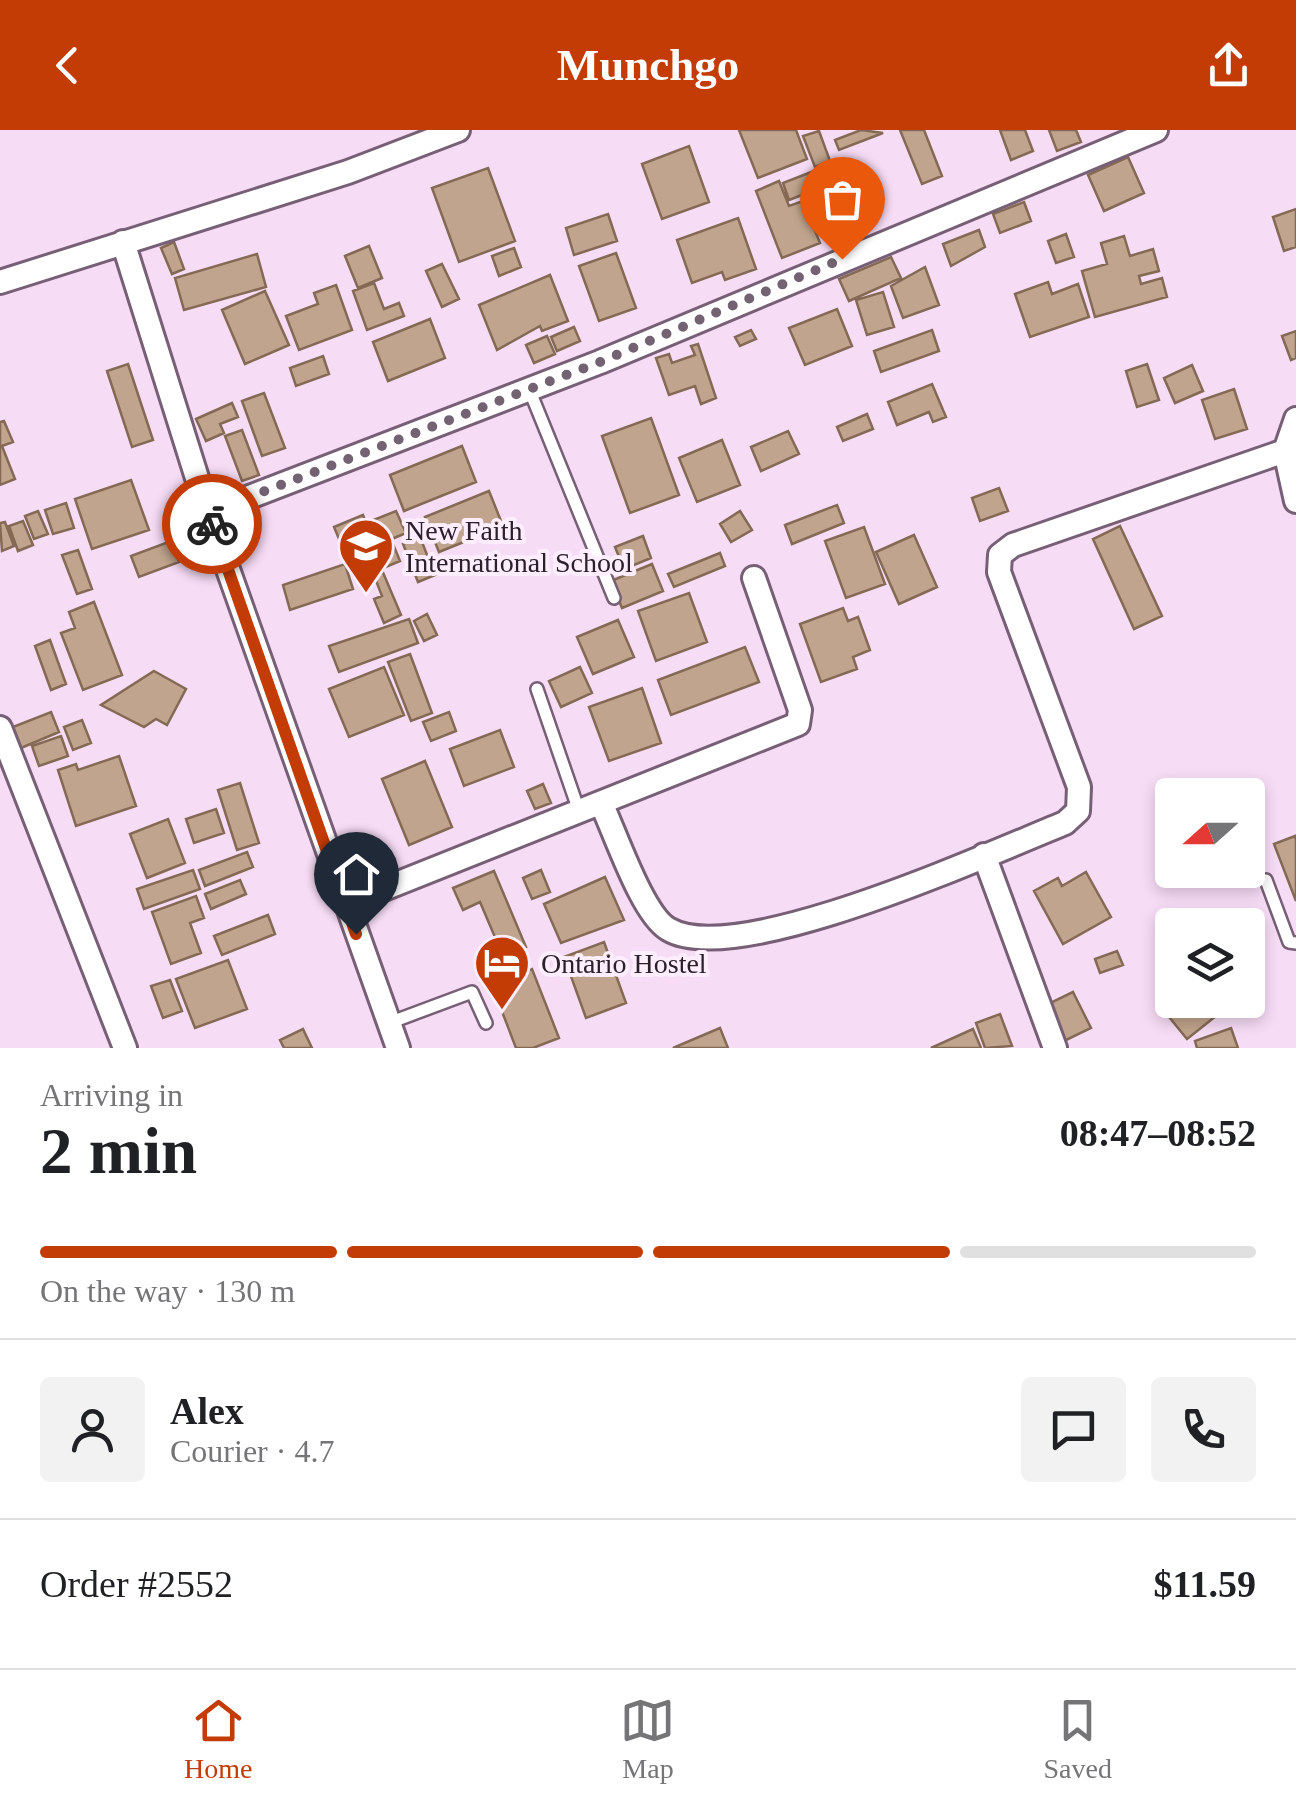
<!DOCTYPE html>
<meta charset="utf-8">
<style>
:root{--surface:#fff;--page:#f2f2f2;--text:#202124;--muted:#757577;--line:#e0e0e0;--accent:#c33b05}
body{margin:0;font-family:"Times New Roman",serif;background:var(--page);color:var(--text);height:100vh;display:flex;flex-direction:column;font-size:38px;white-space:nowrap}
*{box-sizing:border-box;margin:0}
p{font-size:32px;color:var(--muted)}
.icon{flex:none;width:55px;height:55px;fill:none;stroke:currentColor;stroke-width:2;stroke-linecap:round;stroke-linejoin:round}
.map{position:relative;height:918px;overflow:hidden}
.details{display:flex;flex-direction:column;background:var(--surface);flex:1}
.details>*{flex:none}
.needle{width:65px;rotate:249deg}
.buttons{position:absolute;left:1155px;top:648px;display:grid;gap:20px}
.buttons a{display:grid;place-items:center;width:110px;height:110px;border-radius:10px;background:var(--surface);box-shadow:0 5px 15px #0003;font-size:50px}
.pin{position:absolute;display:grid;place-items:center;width:85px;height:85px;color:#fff;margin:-102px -42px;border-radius:50% 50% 50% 0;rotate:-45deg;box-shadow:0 0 10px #0007}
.pin .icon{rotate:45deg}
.courier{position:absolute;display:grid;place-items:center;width:100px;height:100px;margin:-50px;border:8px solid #c33b05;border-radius:50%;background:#fff;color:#222;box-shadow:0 2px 12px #0007}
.headline em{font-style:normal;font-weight:700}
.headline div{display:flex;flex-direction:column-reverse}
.headline{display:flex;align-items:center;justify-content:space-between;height:170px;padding:0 40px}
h1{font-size:65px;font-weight:700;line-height:75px}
.bar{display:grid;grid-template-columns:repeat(4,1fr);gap:15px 10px;align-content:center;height:120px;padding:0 40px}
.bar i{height:12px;border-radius:8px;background:var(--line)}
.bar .on{background:var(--accent)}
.bar p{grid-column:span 4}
.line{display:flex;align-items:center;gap:25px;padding:0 40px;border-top:2px solid var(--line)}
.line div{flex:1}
.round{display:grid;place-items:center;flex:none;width:105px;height:105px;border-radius:10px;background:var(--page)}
header{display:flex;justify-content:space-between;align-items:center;height:130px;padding:0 40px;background:var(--accent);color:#fff;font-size:45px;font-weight:700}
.tab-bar{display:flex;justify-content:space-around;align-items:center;height:140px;border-top:2px solid var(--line);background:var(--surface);font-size:28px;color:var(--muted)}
.tab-bar a{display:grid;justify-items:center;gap:5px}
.tab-bar .on{color:var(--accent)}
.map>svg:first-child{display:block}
.building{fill:#c0a48d;stroke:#846a55;stroke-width:2.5}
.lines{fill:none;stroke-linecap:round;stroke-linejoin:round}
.service-casing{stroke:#775f76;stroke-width:16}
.minor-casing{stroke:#775f76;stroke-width:28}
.service{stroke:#fff;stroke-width:11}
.minor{stroke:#fff;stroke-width:22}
.done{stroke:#726272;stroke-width:10;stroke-dasharray:0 18}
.route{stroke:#c33b05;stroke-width:12}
.labels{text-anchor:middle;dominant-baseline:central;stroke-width:8;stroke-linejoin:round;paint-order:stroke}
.poi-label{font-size:28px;fill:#2b212b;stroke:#fdedfd;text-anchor:start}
</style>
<header><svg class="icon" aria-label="back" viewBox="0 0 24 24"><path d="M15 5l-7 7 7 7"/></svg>Munchgo<svg class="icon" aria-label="share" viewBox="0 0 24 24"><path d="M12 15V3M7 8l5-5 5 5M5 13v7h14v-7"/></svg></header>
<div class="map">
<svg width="1296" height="918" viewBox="0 0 1296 918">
<rect width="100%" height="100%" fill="#f7dcf6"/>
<path class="building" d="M739,0H796L807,29L758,48Z
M861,0L883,3L839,20L835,10Z
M900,0H924L942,46L922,54Z
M1000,0H1025L1033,21L1011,30Z
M1049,0H1076L1081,12L1057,21Z
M819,1L830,31L815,37L803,6Z
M689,16L709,72L662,89L642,34Z
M1128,27L1144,63L1104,81L1088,45Z
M488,38L515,111L459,132L432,58Z
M814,41L820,58L789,70L783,53Z
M858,41L869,67L836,87L821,50Z
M779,51L789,76L803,71L820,113L782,128L756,61Z
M1024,72L1031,91L1000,103L993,84Z
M1296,79V117L1284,121L1273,87Z
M608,84L617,111L574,125L566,98Z
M738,88L756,139L725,150L722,142L692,153L677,110Z
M979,100L985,117L951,136L943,114Z
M1066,104L1074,127L1056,133L1048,111Z
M1124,106L1130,126L1153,119L1159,141L1139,146L1141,154L1162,148L1167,167L1095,187L1082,141L1107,134L1101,113Z
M174,112L184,139L172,144L161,118Z
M369,116L382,148L358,158L345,126Z
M514,118L521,137L499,146L492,126Z
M616,123L636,178L599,191L579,136Z
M257,124L266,157L184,180L175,148Z
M891,127L901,148L849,171L839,149Z
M442,134L459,169L442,177L426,141Z
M925,137L939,175L903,188L891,156Z
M550,145L568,191L542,201L540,196L497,220L479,175Z
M1048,152L1052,164L1078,154L1089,187L1030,207L1015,164Z
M374,153L384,179L399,173L404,186L367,200L353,161Z
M336,155L352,200L299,220L286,186L318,174L314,163Z
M265,161L289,215L245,234L222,180Z
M883,162L894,197L867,205L856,170Z
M837,179L852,216L805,235L789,198Z
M430,189L445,228L388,251L373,212Z
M574,197L580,211L557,221L551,207Z
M751,200L756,209L740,216L735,207Z
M932,200L939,221L881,242L874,221Z
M1296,201V228L1291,230L1282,206Z
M547,206L555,224L534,233L526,215Z
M698,214L716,268L701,274L695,256L669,265L656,228L669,224L672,233L695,225L691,216Z
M323,226L329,244L296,256L290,238Z
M128,234L153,310L132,317L107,241Z
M1147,234L1159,270L1137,277L1126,241Z
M1192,235L1203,261L1175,273L1164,248Z
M932,254L946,287L933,292L929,282L897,295L888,272Z
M1234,259L1247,299L1215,309L1202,270Z
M264,263L285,318L262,326L242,271Z
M232,273L238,287L220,294L224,303L206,311L196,289Z
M867,284L873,299L843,311L837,297Z
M651,288L679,365L630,383L602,306Z
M4,291L13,312L2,316L15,349L0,355V292Z
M242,300L259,345L242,351L225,306Z
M788,301L799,324L761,341L751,317Z
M722,310L740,355L697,372L679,328Z
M462,316L476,352L404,381L390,345Z
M131,350L149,400L92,419L75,369Z
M999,358L1008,381L980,391L972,368Z
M489,361L503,396L439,422L425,387Z
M66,373L74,398L53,404L45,380Z
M837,375L844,393L792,414L785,395Z
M38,381L48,404L34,409L25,386Z
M396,381L406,403L347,428L334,397L363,385L366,393Z
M740,381L752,400L731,412L720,394Z
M23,391L33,415L18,421L9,396Z
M5,392L14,416L2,421L0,393Z
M1120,396L1162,486L1134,499L1093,409Z
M864,397L885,454L846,468L825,411Z
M914,405L937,457L899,474L876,422Z
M643,406L651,428L624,439L615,417Z
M420,407L435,445L418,452L403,414Z
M171,411L179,432L139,447L131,426Z
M393,414L400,431L386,437L376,422Z
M78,420L92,459L77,464L62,425Z
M720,423L725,436L674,457L668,444Z
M376,426L401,485L384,493L374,469L382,466L375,448L367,452L359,433Z
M345,434L353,459L290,480L283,455Z
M652,434L663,461L622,478L611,451Z
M689,463L707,512L656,531L638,481Z
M94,472L122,545L83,560L61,503L75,498L69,482Z
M843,478L848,491L858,487L870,520L853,527L857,539L821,552L800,494Z
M427,484L437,505L424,511L414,491Z
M409,489L418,513L339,542L329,516Z
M618,490L634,527L593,544L577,507Z
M50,510L66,554L51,560L35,516Z
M745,517L759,552L671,585L658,550Z
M410,524L432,583L411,591L388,532Z
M384,537L404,585L349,607L329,559Z
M580,537L592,563L561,577L549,551Z
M154,541L186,559L167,595L156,589L144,597L101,575Z
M642,558L661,613L609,631L589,577Z
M51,582L59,602L21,618L13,597Z
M449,582L456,601L431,611L423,592Z
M82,590L91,613L73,620L64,597Z
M500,600L514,637L464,656L450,619Z
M61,606L68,626L39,636L32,616Z
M119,626L136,676L76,696L58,640L76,634L78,640Z
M425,631L452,697L409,715L382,649Z
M240,653L259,713L237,720L218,660Z
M543,654L551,673L535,679L527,661Z
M216,679L224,703L194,713L186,689Z
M168,689L185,733L147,748L130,704Z
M1295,706L1296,710V771L1274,714Z
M247,722L253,737L205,756L199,740Z
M193,740L200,759L144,779L137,759Z
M541,740L550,762L532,769L523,748Z
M494,741L526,817L503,826L480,772L463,780L453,758Z
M1086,742L1111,787L1063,814L1034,761L1058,748L1062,756Z
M605,747L624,790L561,813L544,774Z
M240,750L246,764L211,779L205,764Z
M196,766L204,788L190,793L201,823L171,834L152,782Z
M268,785L275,804L222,825L214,806Z
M604,812L626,873L586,888L564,827Z
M1117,821L1123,835L1100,843L1095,829Z
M228,830L247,879L195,898L176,849Z
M510,837L513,846L532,839L559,908L533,918H516L488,845Z
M170,850L182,881L163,888L151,856Z
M1073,862L1091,898L1064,911L1046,875Z
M1180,870H1211L1221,882L1187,909L1165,882Z
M1000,884L1012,916L985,918L976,893Z
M720,898L728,918H673Z
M1231,898L1238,918H1197L1195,911Z
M303,899L312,918H284L280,910Z
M973,899L981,918H931Z"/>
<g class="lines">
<g class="service-casing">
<path id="service" d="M529,259L614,468
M537,559L579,681
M1266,750L1289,812L1296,813
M389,893L472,862L486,893"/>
</g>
<g class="minor-casing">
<path id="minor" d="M123,112L208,383L398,918
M0,152L348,42L458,0
M1296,289L1285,321L1296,371
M208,383L600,232L1156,0
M0,598L125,918
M601,673C615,702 642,784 668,799C736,840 990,723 1065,693L1078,681L1079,657L999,442L1000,425L1013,415L1285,321
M984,725L1055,918
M346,774L798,594L800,580L754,448"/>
</g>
<use href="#service" class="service"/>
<use href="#minor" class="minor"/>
</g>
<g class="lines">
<path class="done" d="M212,394L208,383L600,232L842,129"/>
<path class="route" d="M212,394L356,804"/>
</g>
<defs>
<g id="school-pin" transform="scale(2.875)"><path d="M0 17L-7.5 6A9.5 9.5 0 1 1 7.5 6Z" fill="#c33b05" stroke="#fdedfd"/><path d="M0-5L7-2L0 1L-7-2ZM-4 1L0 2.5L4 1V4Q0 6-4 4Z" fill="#fff"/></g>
<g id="hotel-pin" transform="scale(2.875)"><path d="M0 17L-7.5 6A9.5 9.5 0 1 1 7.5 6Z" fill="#c33b05" stroke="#fdedfd"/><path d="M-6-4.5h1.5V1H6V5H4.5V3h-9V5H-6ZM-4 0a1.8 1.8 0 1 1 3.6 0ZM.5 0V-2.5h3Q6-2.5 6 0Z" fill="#fff"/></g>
</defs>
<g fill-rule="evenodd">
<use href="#school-pin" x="366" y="416"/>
<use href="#hotel-pin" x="502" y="833"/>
</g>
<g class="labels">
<g class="poi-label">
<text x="405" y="400">New Faith<tspan x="405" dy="32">International School</tspan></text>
<text x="541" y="833">Ontario Hostel</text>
</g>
</g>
</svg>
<div class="buttons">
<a><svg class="needle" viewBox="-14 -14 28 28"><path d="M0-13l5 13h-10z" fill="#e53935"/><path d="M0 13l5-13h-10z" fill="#757577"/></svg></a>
<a><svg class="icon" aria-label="layers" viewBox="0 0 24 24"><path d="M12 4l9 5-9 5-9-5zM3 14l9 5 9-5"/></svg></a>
</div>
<div class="pin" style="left:842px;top:129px;background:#ea580c"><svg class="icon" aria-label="bag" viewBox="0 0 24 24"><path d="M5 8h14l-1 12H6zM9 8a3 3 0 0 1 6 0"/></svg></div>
<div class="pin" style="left:356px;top:804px;background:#1f2937"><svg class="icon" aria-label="home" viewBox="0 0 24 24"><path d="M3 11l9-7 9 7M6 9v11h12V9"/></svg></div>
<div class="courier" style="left:212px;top:394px"><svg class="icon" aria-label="bike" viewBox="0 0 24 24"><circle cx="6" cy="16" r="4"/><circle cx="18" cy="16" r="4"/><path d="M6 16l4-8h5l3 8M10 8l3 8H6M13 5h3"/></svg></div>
</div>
<section class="details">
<div class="headline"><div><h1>2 min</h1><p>Arriving in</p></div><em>08:47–08:52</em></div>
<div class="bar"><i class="on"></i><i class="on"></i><i class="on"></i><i></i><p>On the way · 130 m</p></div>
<div class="line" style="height:180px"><a class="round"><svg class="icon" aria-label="person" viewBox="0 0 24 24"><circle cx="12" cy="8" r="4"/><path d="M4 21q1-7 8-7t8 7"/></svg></a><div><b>Alex</b><p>Courier · 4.7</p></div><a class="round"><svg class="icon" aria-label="chat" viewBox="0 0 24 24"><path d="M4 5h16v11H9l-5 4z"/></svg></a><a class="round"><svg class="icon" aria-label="phone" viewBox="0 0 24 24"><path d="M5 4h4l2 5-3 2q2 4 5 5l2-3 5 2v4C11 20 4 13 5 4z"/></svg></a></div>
<div class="line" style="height:130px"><div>Order #2552</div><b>$11.59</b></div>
</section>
<nav class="tab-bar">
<a class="on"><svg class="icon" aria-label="home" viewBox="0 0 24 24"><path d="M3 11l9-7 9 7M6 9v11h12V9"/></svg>Home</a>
<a><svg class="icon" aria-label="map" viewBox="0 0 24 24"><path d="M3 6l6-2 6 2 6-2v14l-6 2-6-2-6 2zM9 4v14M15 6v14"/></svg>Map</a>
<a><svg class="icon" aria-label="saved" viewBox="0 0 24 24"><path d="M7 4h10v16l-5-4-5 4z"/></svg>Saved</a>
</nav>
